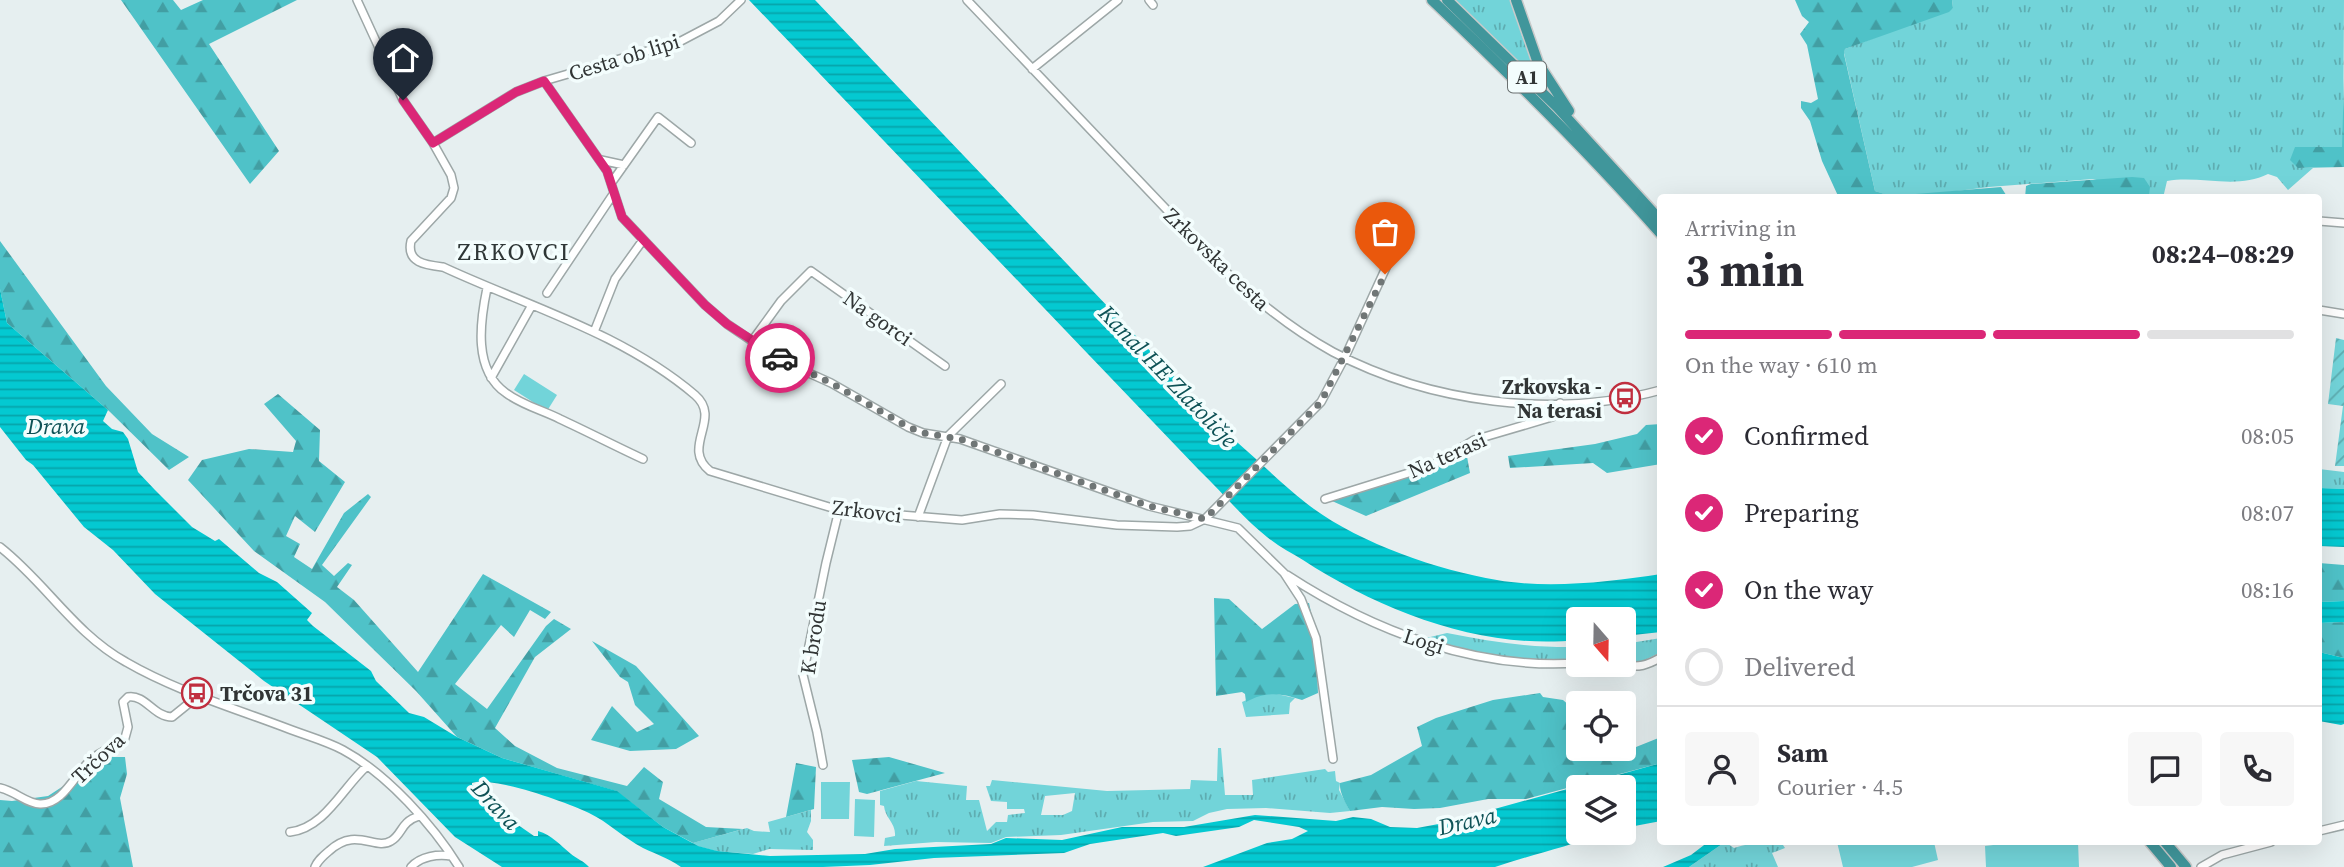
<!DOCTYPE html>
<meta charset="utf-8">
<style>
:root{--surface:#fff;--page:#f7f7f7;--text:#2b2b33;--muted:#7c7c81;--line:#e1e1e2;--accent:#db2777}
body{margin:0;font-family:"Source Serif 4",serif;background:var(--page);color:var(--text);height:100vh;display:flex;flex-direction:column;font-size:26px;white-space:nowrap}
*{box-sizing:border-box;margin:0}
p{font-size:23px;color:var(--muted)}
.icon{flex:none;width:38px;height:38px;fill:none;stroke:currentColor;stroke-width:2;stroke-linecap:round;stroke-linejoin:round}
.map{position:relative;flex:1;overflow:hidden}
.sheet{position:absolute;left:1657px;top:194px;width:665px;height:651px;display:flex;flex-direction:column;background:var(--surface);border-radius:7px;box-shadow:0 7px 28px #0002}
.sheet>*{flex:none}
.needle{width:46px;rotate:160deg}
.fabs{position:absolute;left:1566px;top:607px;display:grid;gap:14px}
.fabs a{display:grid;place-items:center;width:70px;height:70px;border-radius:7px;background:var(--surface);box-shadow:0 7px 28px #0002;font-size:35px}
.pin{position:absolute;display:grid;place-items:center;width:60px;height:60px;color:#fff;margin:-72px -30px;border-radius:50% 50% 50% 0;rotate:-45deg;box-shadow:0 0 7px #0007}
.pin .icon{rotate:45deg}
.courier{position:absolute;display:grid;place-items:center;width:70px;height:70px;margin:-35px;border:5px solid #db2777;border-radius:50%;background:#fff;color:#222;box-shadow:0 2px 9px #0007}
.headline em{font-style:normal;font-weight:700}
.headline div{display:flex;flex-direction:column-reverse}
.headline{display:flex;align-items:center;justify-content:space-between;height:119px;padding:0 28px}
h1{font-size:46px;font-weight:700;line-height:52px}
.bar{display:grid;grid-template-columns:repeat(4,1fr);gap:10px 7px;align-content:center;height:84px;padding:0 28px}
.bar i{height:9px;border-radius:5px;background:var(--line)}
.bar .active{background:var(--accent)}
.bar p{grid-column:span 4}
.line{display:flex;align-items:center;gap:18px;padding:0 28px;border-top:2px solid var(--line)}
.line div{flex:1}
.round{display:grid;place-items:center;flex:none;width:74px;height:74px;border-radius:7px;background:var(--page)}
ol{padding:0 28px;list-style:none}
li{display:flex;align-items:center;gap:21px;height:77px}
li p{margin-inline-start:auto}
li .icon{padding:7px;border-radius:50%;background:var(--accent);color:#fff;stroke-width:4}
li:last-child{color:var(--muted)}
li i{width:38px;height:38px;border:4px solid var(--line);border-radius:50%}
.map>svg:first-child{display:block}
.grass{fill:url(#grass-tufts);fill-rule:evenodd}
.forest{fill:url(#forest-firs)}
.garden{fill:url(#garden-furrows)}
.pitch{fill:#72d4d9}
.water{fill:url(#water-rules)}
.lines{fill:none;stroke-linecap:round;stroke-linejoin:round}
.minor-casing{stroke:#9da7a7;stroke-width:10}
.highway-casing{stroke:#c9caca;stroke-width:13}
.minor{stroke:#fff;stroke-width:7}
.highway{stroke:#40969b;stroke-width:10}
.done{stroke:#707676;stroke-width:7;stroke-dasharray:0 12.6}
.route{stroke:#db2777;stroke-width:9}
.labels{text-anchor:middle;dominant-baseline:central;stroke-width:7;stroke-linejoin:round;paint-order:stroke}
.shield{fill:#f3fdfd;stroke:#6b7171;stroke-width:2}
.shield-label{font-size:19px;font-weight:bold;fill:#313535}
.street-label{font-size:21px;fill:#313535;stroke:#f3fdfd}
.poi-label{font-size:21px;font-weight:bold;fill:#313535;stroke:#f3fdfd;text-anchor:end}
.water-label{font-size:23px;font-style:italic;fill:#0e5256;stroke:#f3fdfd}
.quarter-label{font-size:24px;letter-spacing:2px;fill:#2e3636;stroke:#f3fdfd}
</style>
<div class="map">
<svg width="2344" height="867" viewBox="0 0 2344 867">
<defs>
<pattern id="grass-tufts" width="24" height="20" patternUnits="userSpaceOnUse" patternTransform="scale(1.75)"><rect width="24" height="20" fill="#72d4d9"/><path d="M3 7l-1-3M5 7V3M7 7l1-3M15 17l-1-3M17 17v-4M19 17l1-3" fill="none" stroke="#5eadb1"/></pattern>
<pattern id="forest-firs" width="22" height="20" patternUnits="userSpaceOnUse" patternTransform="scale(1.75)"><rect width="22" height="20" fill="#4fc2c8"/><path d="M5 1l3.5 6h-7zM16 11l3.5 6h-7z" fill="#429ea3"/></pattern>
<pattern id="garden-furrows" width="10" height="10" patternUnits="userSpaceOnUse" patternTransform="scale(1.75)"><rect width="10" height="10" fill="#72d4d9"/><path d="M-1 1l2-2M0 10L10 0M9 11l2-2" fill="none" stroke="#5eadb1"/></pattern>
<pattern id="water-rules" width="6" height="5" patternUnits="userSpaceOnUse" patternTransform="scale(1.75)"><rect width="6" height="5" fill="#04c9d1"/><path d="M0 2.5h6" fill="none" stroke="#06a4aa"/></pattern>
</defs>
<rect width="100%" height="100%" fill="#e6eff0"/>
<path class="grass" d="M1455,0H1511L1522,36L1547,86L1545,87Z
M1952,0H2344L2343,148L2298,168H2313L2288,190L2277,177L2268,174C2236,190 2200,175 2167,181L2163,198H2146L2149,194L2093,179L1989,187L1917,196H1890L1875,191L1844,53L1845,49L1953,8Z
M2319,469L2344,472V489L2319,488Z
M1447,633C1491,642 1533,648 1578,647V659C1527,663 1475,653 1426,638Z
M1661,638V652L1643,661H1624V644Z
M1272,693L1295,698L1290,703L1289,714L1246,717L1242,702L1258,695Z
M1218,748H1221L1225,795H1253L1252,780L1325,769L1328,772L1335,771L1336,781L1340,783L1339,790L1350,811L1330,813L1266,808L1227,809L1209,813L1193,821L1153,822L1061,835L1006,837L991,843L936,842L884,846L885,838L895,836C896,823 885,818 884,806L880,805V791L916,781L967,786L966,800H979L987,831L996,822H1007L1008,815L1025,813L1024,809H1007V802L991,801L986,786H990L992,780L1107,791L1190,789L1191,780L1217,781ZM1075,793L1072,811L1063,815H1041L1045,796Z
M811,810V821L807,832L813,840V850L769,849L753,854L739,853L716,851L689,844L747,828L754,831L770,832L768,822Z
M1725,842L1734,848C1752,842 1765,842 1783,845L1785,848L1772,853L1778,867H1689Z"/>
<path class="forest" d="M121,0H173L181,10L203,0H297L209,44L279,151L250,184Z
M1795,0H1952L1953,8L1949,12L1845,49L1844,54L1875,191L1891,196L2001,187L2008,198H1839L1822,161L1810,121L1801,108V101L1811,103L1818,99L1807,45L1800,34L1809,22L1802,16Z
M2344,78V167L2298,168L2290,160L2295,147H2342Z
M2132,177L2144,178L2150,187L2149,195L2130,198H2025L2026,186L2031,184Z
M0,241L106,386L152,434L189,457L169,470L108,410L7,323L0,289Z
M278,394L320,430L319,461L345,482L315,532L295,516L286,536L300,544L294,557L312,569L344,513L368,494L371,497L322,565L334,576L348,563L352,565L337,587L354,600L418,672L483,574L551,612L545,619L530,610L514,637L501,625L455,684L487,709L546,626L554,619L571,629L535,657L495,728L515,746L557,768L627,786L644,767L663,782L659,799L706,827L743,829L693,843L663,827L616,791L502,758L457,737L416,691L325,602L254,551L188,480L202,460L249,449L293,452L296,441L264,404Z
M1661,424V464L1607,473L1593,463L1510,468L1508,456L1595,444L1637,434L1646,425Z
M1466,451L1470,473L1366,516L1332,501L1434,469Z
M2319,563L2344,565V601L2319,602Z
M1214,598L1229,599L1262,629L1295,604L1309,603L1323,667L1317,669L1318,693L1302,700C1281,693 1266,691 1246,702L1245,694L1242,692L1216,696Z
M2344,622V658L2319,652V623Z
M592,641L636,666L699,736L676,749L630,751L591,740L612,706L637,732L654,724L635,705L628,682L620,677Z
M1540,693L1543,697L1563,700L1571,707L1576,706L1578,749H1584L1586,759L1636,747L1661,737V763L1526,799H1488L1440,808L1414,809L1382,807L1350,811C1345,803 1339,791 1340,783L1371,775L1422,746L1417,727L1436,718L1493,700Z
M111,757H125L127,774L120,798L133,867H0V800L12,801L48,796L68,783L78,781L89,768Z
M889,757L945,773L867,794L859,792L852,760Z
M796,763L816,767L814,809L786,817Z"/>
<path class="garden" d="M2336,338L2344,340V466H2335L2343,406L2328,404Z"/>
<path class="pitch" d="M524,374L557,395L547,411L514,390Z
M821,782H850L849,819H821Z
M855,799L875,800L874,837L854,836Z
M1837,842H1934L1938,860L1912,867H1843Z
M2018,842H2078L2079,867H1986L1985,846Z"/>
<path class="water" d="M749,0H815L1238,443C1261,463 1282,484 1306,503C1354,541 1436,570 1497,580C1548,589 1610,582 1661,574V632L1624,636V620H1578V640C1482,650 1383,612 1303,560C1291,553 1278,546 1267,537C1243,518 1222,492 1199,470Z
M0,289L7,323L108,410L103,421L112,429L123,432L128,439L138,472L155,490L192,527L215,541L219,539L259,573L277,582L312,613L307,620L313,626L371,671L376,681L409,713L424,717L457,737L502,758L617,791L663,827L698,846L717,851L770,856L865,854L895,849L991,844L1006,838L1062,840L1122,827H1184L1255,815L1336,821L1353,817L1371,819L1390,827L1417,828L1444,823L1661,763V821L1624,828V788H1578V833H1603C1568,847 1530,855 1495,867H1203L1267,843L1292,839L1308,831L1299,827L1254,820L1239,827L1176,836L1163,833L1090,844L1064,853L934,858L870,865L823,867H681C666,857 658,855 643,848C624,838 608,822 589,813C566,802 493,776 472,783V785H475L487,797L489,805L534,836H538V831C552,835 560,845 571,854C577,859 584,861 589,867H502L455,837L377,757L264,681L155,594L113,550L84,527L33,465L26,460L0,427Z
M2319,488L2344,489V547L2319,546Z
M2344,601V622L2319,623V602Z
M2319,652L2344,658V724L2341,725L2319,721Z
M1708,842L1711,844L1725,842L1689,867H1663L1691,855Z"/>
<g class="lines">
<g class="minor-casing">
<path id="minor" d="M357,0L403,100L433,143L451,175L454,188L451,198L411,241C406,263 426,265 443,267C527,306 622,333 695,395C723,419 680,447 710,471L839,510L962,520L1000,514L1033,515L1117,525L1177,527L1190,526L1205,519L1321,402L1345,357L1400,237
M967,0L1226,272C1259,303 1293,330 1333,352C1430,403 1555,419 1661,390
M1149,0L1153,5
M1032,69L1118,0
M544,81L607,171L622,217L705,305L727,324L761,347L800,369L831,383L908,427L923,433L960,439L1149,506L1238,528L1284,573L1301,599L1316,638L1333,759
M433,143L516,92L544,81L681,41L719,21L741,0
M601,160L624,165
M612,182L658,117L691,143
M2319,221L2344,223
M487,288C480,322 473,370 506,393C522,405 542,410 560,419C588,432 615,446 643,459
M547,293L614,193
M2319,310L2344,314
M594,332L615,279L643,240
M752,341L781,301L811,271L945,366
M491,378L532,305
M1325,499L1431,466L1474,440L1552,417L1559,412L1560,403
M918,517L948,436L1001,384
M0,547C45,582 75,634 126,662C176,691 234,708 289,729C307,736 326,741 343,750C387,774 433,825 459,867
M1287,575C1373,631 1475,670 1578,663
M1624,665C1639,668 1647,665 1660,658
M823,765L817,732L803,675L826,563L839,510
M0,788C15,791 27,804 40,804C64,805 76,771 93,758C103,750 116,747 125,738L128,727L123,702L128,697C145,694 154,717 172,717L198,696
M2319,831L2344,825
M290,832C325,828 343,787 367,766
M315,867C318,860 323,856 329,851C356,826 375,851 391,841C403,834 400,822 419,816
M411,867C421,856 438,854 451,856
M2201,867L2222,855L2271,842"/>
</g>
<g class="highway-casing">
<path id="highway" d="M1432,0C1511,75 1589,152 1661,234
M1447,0L1557,107L1661,221
M1516,0L1538,63L1569,111
M2150,842L2171,867
M2165,842L2186,867"/>
</g>
<use href="#minor" class="minor"/>
<use href="#highway" class="highway"/>
</g>
<g class="lines">
<path class="done" d="M780,358L831,383L908,427L923,433L960,439L1149,506L1205,519L1321,402L1385,274"/>
<path class="route" d="M403,100L433,143L516,92L544,81L607,171L622,217L705,305L727,324L780,358"/>
</g>
<defs>
<g id="bus-ring" transform="scale(1.575)"><circle r="9.5" fill="#f3fdfd" stroke="#c02f3f" stroke-width="1.5"/><path d="M-5-6H5V4H4V6H2V4H-2V6H-4V4H-5ZM-3.5-4V0h7V-4ZM-3.5 1.2v1.5H-2V1.2ZM2 1.2v1.5H3.5V1.2Z" fill="#c02f3f"/></g>
</defs>
<g fill-rule="evenodd">
<use href="#bus-ring" x="1625" y="398"/>
<use href="#bus-ring" x="197" y="693"/>
</g>
<g class="labels">
<rect class="shield" x="1508" y="61.5" width="38" height="31" rx="5"/>
<g class="shield-label">
<text x="1527" y="77">A1</text>
</g>
<g class="street-label">
<text transform="translate(624 57) rotate(-17)">Cesta ob lipi</text>
<text transform="translate(1217 259) rotate(44)">Zrkovska cesta</text>
<text transform="translate(878 318) rotate(35)">Na gorci</text>
<text transform="translate(1447 455) rotate(-24)">Na terasi</text>
<text transform="translate(867 511) rotate(7)">Zrkovci</text>
<text transform="translate(813 637) rotate(-81)">K brodu</text>
<text transform="translate(1424 641) rotate(18)">Logi</text>
<text transform="translate(98 758) rotate(-43)">Trčova</text>
</g>
<g class="poi-label">
<text x="1602" y="386">Zrkovska -<tspan x="1602" dy="24">Na terasi</tspan></text>
<text x="220" y="693" text-anchor="start">Trčova 31</text>
</g>
<g class="water-label">
<text transform="translate(1168 376) rotate(46)">Kanal HE Zlatoličje</text>
<text x="56" y="426">Drava</text>
<text transform="translate(496 805) rotate(47)">Drava</text>
<text transform="translate(1467 821) rotate(-13)">Drava</text>
</g>
<g class="quarter-label">
<text x="514" y="251">ZRKOVCI</text>
</g>
</g>
</svg>
<div class="fabs">
<a><svg class="needle" viewBox="-14 -14 28 28"><path d="M0-13l5 13h-10z" fill="#e53935"/><path d="M0 13l5-13h-10z" fill="#7c7c81"/></svg></a>
<a><svg class="icon" aria-label="locate" viewBox="0 0 24 24"><circle cx="12" cy="12" r="6"/><path d="M12 2v4M12 18v4M2 12h4M18 12h4"/></svg></a>
<a><svg class="icon" aria-label="layers" viewBox="0 0 24 24"><path d="M12 4l9 5-9 5-9-5zM3 14l9 5 9-5"/></svg></a>
</div>
<div class="pin" style="left:1385px;top:274px;background:#ea580c"><svg class="icon" aria-label="bag" viewBox="0 0 24 24"><path d="M5 8h14l-1 12H6zM9 8a3 3 0 0 1 6 0"/></svg></div>
<div class="pin" style="left:403px;top:100px;background:#1f2937"><svg class="icon" aria-label="home" viewBox="0 0 24 24"><path d="M3 11l9-7 9 7M6 9v11h12V9"/></svg></div>
<div class="courier" style="left:780px;top:358px"><svg class="icon" aria-label="car" viewBox="0 0 24 24"><path d="M5 17H2v-5l4-1 3-4h7l3 4 3 1v5h-3M9 17h6M6 11h13"/><circle cx="7" cy="17" r="2"/><circle cx="17" cy="17" r="2"/></svg></div>
<section class="sheet">
<div class="headline"><div><h1>3 min</h1><p>Arriving in</p></div><em>08:24–08:29</em></div>
<div class="bar"><i class="active"></i><i class="active"></i><i class="active"></i><i></i><p>On the way · 610 m</p></div>
<ol>
<li><svg class="icon" aria-label="check" viewBox="0 0 24 24"><path d="M5 12l5 5 9-10"/></svg>Confirmed<p>08:05</p></li>
<li><svg class="icon" aria-label="check" viewBox="0 0 24 24"><path d="M5 12l5 5 9-10"/></svg>Preparing<p>08:07</p></li>
<li><svg class="icon" aria-label="check" viewBox="0 0 24 24"><path d="M5 12l5 5 9-10"/></svg>On the way<p>08:16</p></li>
<li><i></i>Delivered</li>
</ol>
<div class="line" style="height:126px"><a class="round"><svg class="icon" aria-label="person" viewBox="0 0 24 24"><circle cx="12" cy="8" r="4"/><path d="M4 21q1-7 8-7t8 7"/></svg></a><div><b>Sam</b><p>Courier · 4.5</p></div><a class="round"><svg class="icon" aria-label="chat" viewBox="0 0 24 24"><path d="M4 5h16v11H9l-5 4z"/></svg></a><a class="round"><svg class="icon" aria-label="phone" viewBox="0 0 24 24"><path d="M5 4h4l2 5-3 2q2 4 5 5l2-3 5 2v4C11 20 4 13 5 4z"/></svg></a></div>
</section>
</div>
